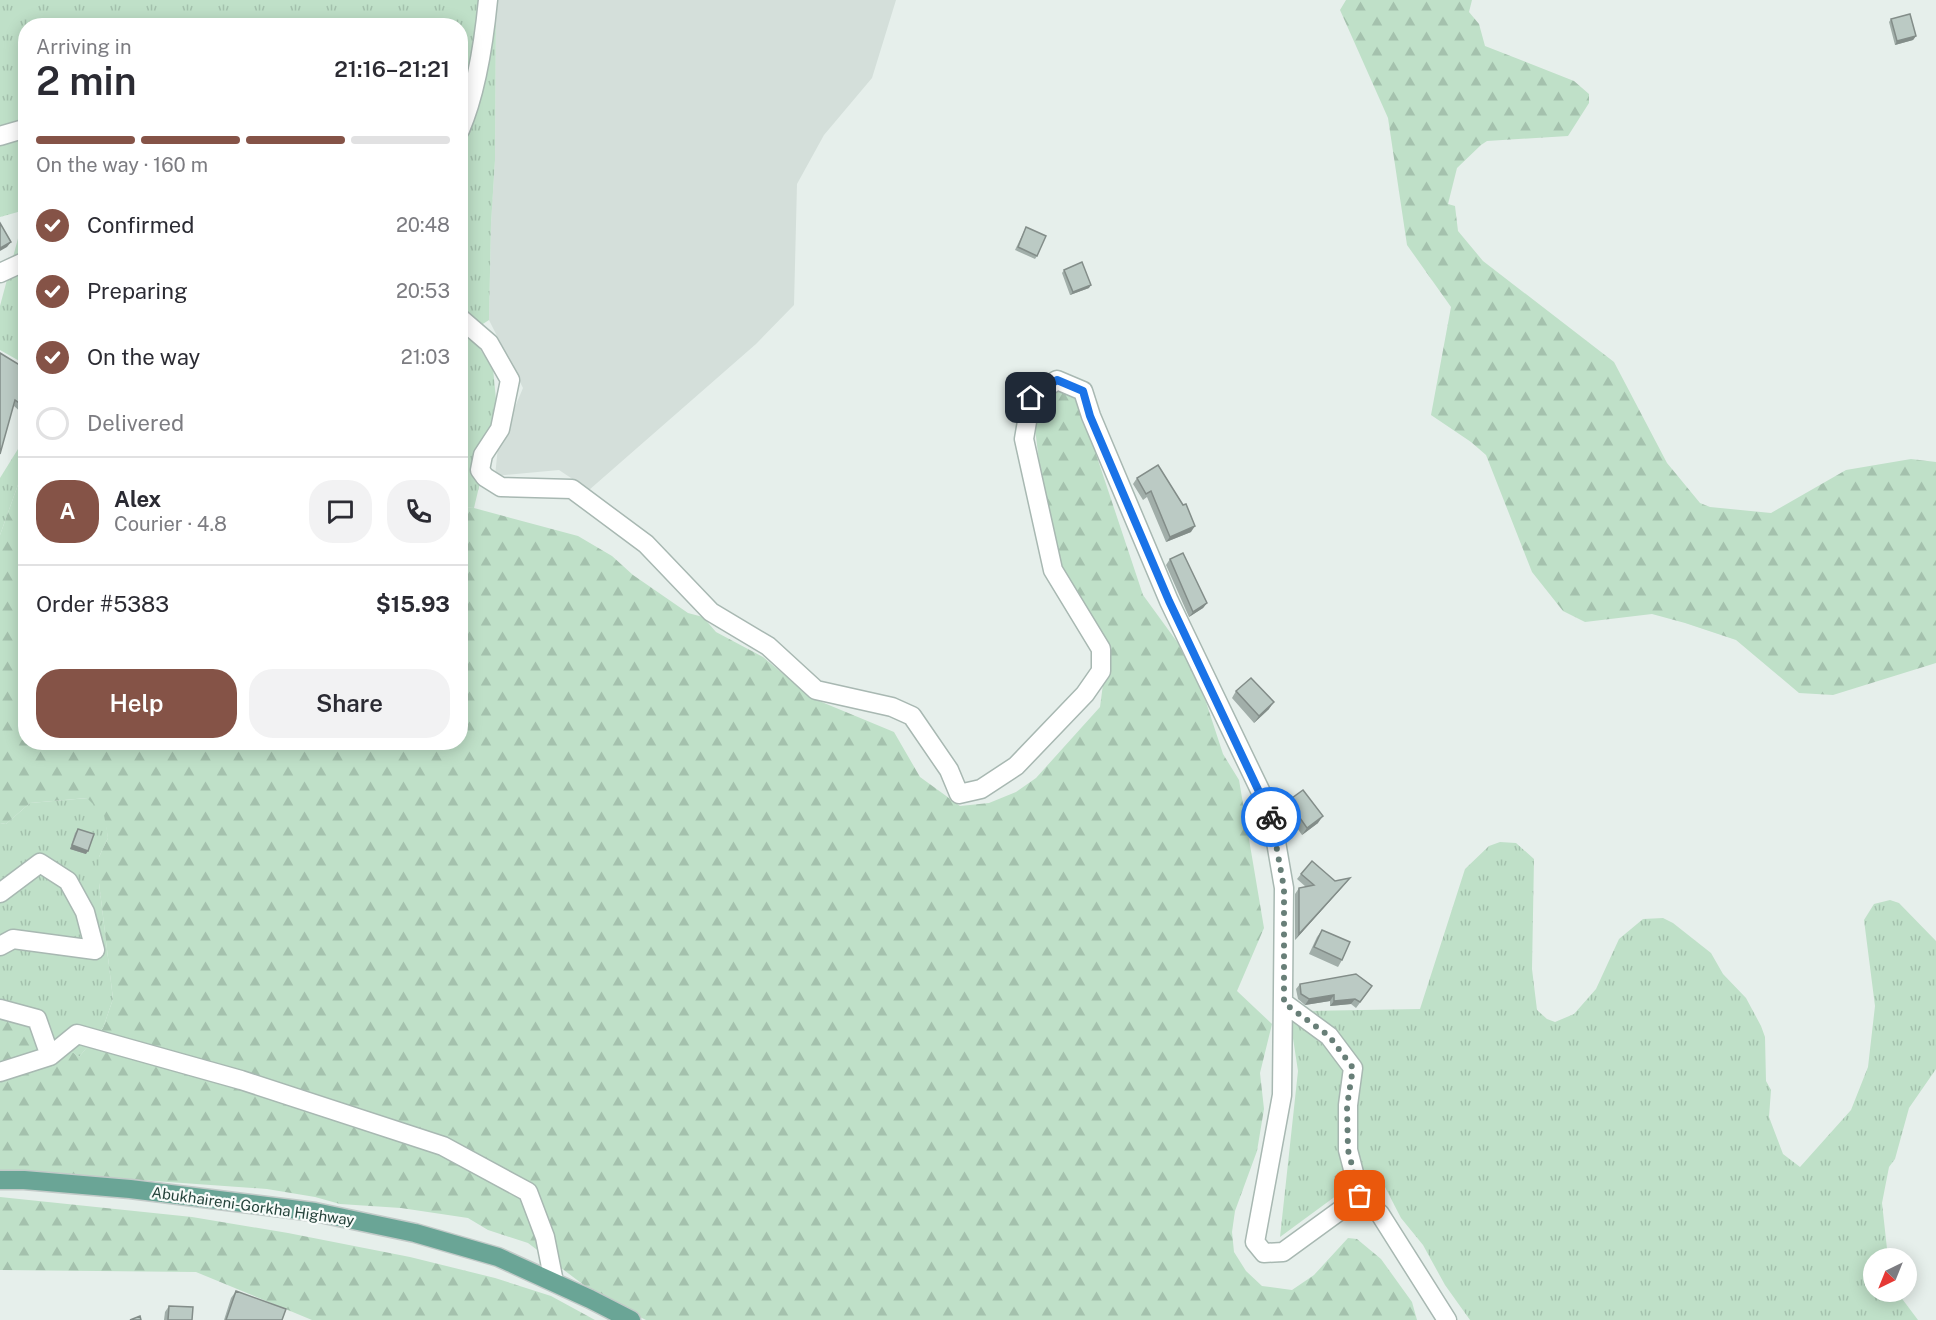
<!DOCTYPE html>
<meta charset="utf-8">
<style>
:root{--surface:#fff;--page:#f2f2f3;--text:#2b2b33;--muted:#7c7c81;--line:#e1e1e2;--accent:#855347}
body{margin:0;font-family:"Public Sans",sans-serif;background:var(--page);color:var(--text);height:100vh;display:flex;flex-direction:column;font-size:22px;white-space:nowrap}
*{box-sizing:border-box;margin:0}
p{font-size:20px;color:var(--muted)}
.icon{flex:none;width:33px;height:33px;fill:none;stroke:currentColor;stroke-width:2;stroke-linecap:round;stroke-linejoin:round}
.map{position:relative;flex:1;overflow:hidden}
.panel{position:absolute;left:18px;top:18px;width:450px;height:732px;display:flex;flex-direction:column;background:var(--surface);border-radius:24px;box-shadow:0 3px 15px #0003}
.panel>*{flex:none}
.needle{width:39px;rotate:223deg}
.controls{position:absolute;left:1863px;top:1248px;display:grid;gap:12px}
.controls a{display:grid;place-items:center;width:54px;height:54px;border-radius:50%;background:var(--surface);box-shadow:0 3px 15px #0003;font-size:30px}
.pin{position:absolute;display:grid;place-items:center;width:51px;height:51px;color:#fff;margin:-26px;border-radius:12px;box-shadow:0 3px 9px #0006}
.courier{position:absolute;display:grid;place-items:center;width:60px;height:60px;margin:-30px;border:4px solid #1a73e8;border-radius:50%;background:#fff;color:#222;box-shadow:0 2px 8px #0007}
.summary em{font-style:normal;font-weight:600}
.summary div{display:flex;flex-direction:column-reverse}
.summary{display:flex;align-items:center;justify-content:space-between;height:102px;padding:0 18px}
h1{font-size:39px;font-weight:600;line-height:45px}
.bar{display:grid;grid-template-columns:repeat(4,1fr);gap:9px 6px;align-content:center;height:72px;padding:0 18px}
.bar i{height:8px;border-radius:4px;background:var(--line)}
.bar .on{background:var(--accent)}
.bar p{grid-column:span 4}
.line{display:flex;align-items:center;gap:15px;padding:0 18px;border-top:2px solid var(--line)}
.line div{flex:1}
.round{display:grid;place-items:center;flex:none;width:63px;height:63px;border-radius:24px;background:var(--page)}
ol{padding:0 18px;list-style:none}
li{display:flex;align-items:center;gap:18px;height:66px}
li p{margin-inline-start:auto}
li .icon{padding:6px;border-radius:50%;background:var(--accent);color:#fff;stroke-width:4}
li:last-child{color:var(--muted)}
li i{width:33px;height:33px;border:3px solid var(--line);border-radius:50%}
.cta{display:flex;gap:12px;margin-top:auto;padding:12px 18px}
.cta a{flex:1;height:69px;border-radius:24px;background:var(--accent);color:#fff;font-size:24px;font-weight:600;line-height:69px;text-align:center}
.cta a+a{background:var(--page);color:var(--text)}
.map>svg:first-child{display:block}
.built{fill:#d4dfda}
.grass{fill:url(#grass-tufts)}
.forest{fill:url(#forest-firs)}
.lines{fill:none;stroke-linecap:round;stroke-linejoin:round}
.minor-casing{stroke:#a8b8b2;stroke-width:21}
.major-casing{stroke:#c2cac8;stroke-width:21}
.minor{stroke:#fff;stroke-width:18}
.major{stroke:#6aa596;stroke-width:18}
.wall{fill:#a1aea9}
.shaded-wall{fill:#838d89}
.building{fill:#bbcac4;stroke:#838d89;stroke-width:1.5}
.done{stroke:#687f78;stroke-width:6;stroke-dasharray:0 10.8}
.route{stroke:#1a73e8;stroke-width:8}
.labels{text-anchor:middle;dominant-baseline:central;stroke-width:4.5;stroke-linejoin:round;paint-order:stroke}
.street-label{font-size:15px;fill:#24423a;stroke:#f7fbf9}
</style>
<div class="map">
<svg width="1936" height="1320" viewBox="0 0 1936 1320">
<defs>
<pattern id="grass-tufts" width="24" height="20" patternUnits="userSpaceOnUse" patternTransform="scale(1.5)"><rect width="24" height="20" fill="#bfe0c8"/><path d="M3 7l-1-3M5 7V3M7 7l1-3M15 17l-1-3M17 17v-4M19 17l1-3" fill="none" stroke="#a4c1ad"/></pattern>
<pattern id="forest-firs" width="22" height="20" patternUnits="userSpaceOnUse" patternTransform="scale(1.5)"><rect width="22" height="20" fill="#bfe0c8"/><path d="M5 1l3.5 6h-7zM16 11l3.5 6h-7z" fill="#a4c1ad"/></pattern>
</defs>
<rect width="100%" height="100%" fill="#e6efeb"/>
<path class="built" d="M496,0H896L872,78L824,135L797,184L794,305L756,344L589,490L559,470L495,476L498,447L523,388L489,320L491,224L495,160Z"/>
<path class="grass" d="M0,0H496L495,160L491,224L489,320L469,333L493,368L497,410L474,508L460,507V26H26L25,210L0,217Z
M25,212V366L23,363L0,350V306Z
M25,432V465L0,535V478L18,449Z
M88,798L105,815L108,838L99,857V883L113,999L103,1028L79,1057L40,1028L0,1019V823L6,824L30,803Z
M1500,842L1516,843L1534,859L1532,969L1537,1010L1547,1019L1555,1022L1574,1014L1596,989L1619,939L1643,919L1663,918L1673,923L1711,953L1723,974L1746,998L1761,1026L1765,1037L1766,1081L1771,1090L1769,1117L1783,1154L1800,1167L1851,1110L1868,1067L1875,1006L1864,920L1874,904L1890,900L1899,903L1936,941V1069L1909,1108L1895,1159L1889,1167L1882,1203L1888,1258H1874V1292H1897L1918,1320H1470L1445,1285L1423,1245L1401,1218L1385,1187L1344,1190L1280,1237L1298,1071L1287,999L1304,1011L1420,1009L1465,869L1489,846Z"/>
<path class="forest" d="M1346,0H1472L1469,12L1479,24L1485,46L1574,81L1589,94V103L1568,136L1487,141L1481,145L1457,168L1448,204L1455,206L1458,231L1483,261L1614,362L1667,463L1700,503L1710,507L1771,513L1846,470L1911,459L1936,462V663L1833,695L1799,693L1736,640L1685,623L1652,614L1585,622L1563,611L1532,572L1486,455L1471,442L1431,415L1451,307L1407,245L1388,118L1340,10Z
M1057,386L1076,394L1143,595L1183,650L1206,702L1223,754L1239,780L1264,928L1237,991L1272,1024L1260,1073L1264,1109L1257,1151L1235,1211L1232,1232L1234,1252L1246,1271L1262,1286L1292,1290L1314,1275L1348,1238L1357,1239L1381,1259L1412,1302L1417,1320H646L601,1298L528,1243L488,1230L468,1218L401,1208L340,1204L315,1197L267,1189L0,1170V1019L40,1028L79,1057L103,1028L113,999L99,883V857L108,838L104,815L87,798L30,803L6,824L0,823V535L25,465L26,742H460L461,507L474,508L578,536L612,556L633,575L688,613L703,617L716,632L763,657L812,698L894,732L920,777L960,806L989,803L1016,792L1036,778L1100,707L1108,646L1058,564L1040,470L1034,420L1038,401Z
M0,1197L192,1217L288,1233L410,1257L495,1278L551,1296L595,1320H312L196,1272L0,1270Z"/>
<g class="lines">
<g class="minor-casing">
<path id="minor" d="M460,130C476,93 484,41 488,0
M0,136L20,130L26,132
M0,273L26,261
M460,318L489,343L510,380L500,429L483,455L480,470L485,477L501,487L572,489L646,544L711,612L768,646L816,690L892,707L912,716L949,770L959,794L981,789L1016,766L1085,694L1101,671V649L1053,570L1024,439L1031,398L1057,380L1083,391L1091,416L1169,601L1271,813L1284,888L1282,1095L1255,1242L1264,1253L1283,1252L1360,1196L1380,1214L1447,1320
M0,893L40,863L68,881L85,912L95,950L13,939L0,946
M1284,1003L1329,1036L1353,1068L1348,1105V1150L1360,1196
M0,1009L37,1019L50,1056L0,1072
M50,1056L77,1034L241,1080L443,1146L528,1192L545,1237L554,1282"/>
</g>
<g class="major-casing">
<path id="major" d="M0,1180H24L130,1189L315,1212L415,1233L498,1257L590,1299L631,1320"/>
</g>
<use href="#minor" class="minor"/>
<use href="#major" class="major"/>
</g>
<path class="wall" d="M1891,19L1916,36L1913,40L1895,45L1889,22Z
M1026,227L1037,256L1035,259L1015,250Z
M1064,270L1089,288L1070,295L1062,273Z
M19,374L26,379V412L24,415L14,406Z
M1137,478L1191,532L1166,542L1147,497L1143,500L1133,484Z
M1170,559L1207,603L1203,608L1189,617L1166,565Z
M1236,691L1269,709L1254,723L1232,698Z
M1288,801L1318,823L1302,835L1283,808Z
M78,829L86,854L70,849L75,833Z
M1301,874L1346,883L1295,940V894L1299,888L1306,887L1297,879Z
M1322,930L1342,960L1338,967L1309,954L1317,937Z
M1300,984L1368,992L1356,1008L1351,1004L1330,1006V1001L1305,1005L1298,999L1296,989Z
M236,1291L282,1320H224L231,1298Z
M169,1306L192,1320H164L165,1312Z"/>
<path class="shaded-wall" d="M1916,36L1913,40L1895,45L1897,41Z
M11,242L7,247L0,251V248Z
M1091,285L1089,288L1070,295L1073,292Z
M1195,526L1191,532L1166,542L1170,537Z
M1207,603L1203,608L1189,617L1193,612Z
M1274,702L1269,709L1254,723L1259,716Z
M1323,816L1318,823L1302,835L1307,828Z
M72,845L88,851L86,854L70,849Z
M1350,878L1346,883L1295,940L1299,934Z
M1334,995L1330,1001L1305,1005L1309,999Z
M1355,999L1351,1004L1330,1006L1334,1001Z"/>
<path class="building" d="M1910,14L1916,36L1897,41L1891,19Z
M0,223L11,242L0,248Z
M1026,227L1046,236L1037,256L1018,247Z
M1082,262L1091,285L1073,292L1064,270Z
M0,353L23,367L19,374L26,379V408L15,400L0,454Z
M1158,465L1183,505L1186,504L1195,526L1170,537L1151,491L1146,494L1137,478Z
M1183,553L1207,603L1193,612L1170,559Z
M1251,678L1274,702L1259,716L1236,691Z
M1303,790L1323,816L1307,828L1288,801Z
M78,829L94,834L88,851L72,845Z
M1312,861L1335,881L1350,878L1299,934V888L1314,885L1301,874Z
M1322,930L1350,942L1342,960L1314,947Z
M1356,974L1372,986L1360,1002L1355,999L1334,1001V995L1309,999L1301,994L1300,984Z
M236,1291L286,1309L282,1320H226Z
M169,1306L193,1307L192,1320H168Z
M140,1316L141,1320H130Z"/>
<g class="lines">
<path class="done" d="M1271,817L1284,888V1003L1329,1036L1353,1068L1347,1106L1348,1150L1360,1196"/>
<path class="route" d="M1031,398L1057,380L1083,391L1090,416L1169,601L1271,817"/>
</g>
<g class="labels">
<g class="street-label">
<text transform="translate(253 1206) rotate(8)">Abukhaireni-Gorkha Highway</text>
</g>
</g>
</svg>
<div class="controls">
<a><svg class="needle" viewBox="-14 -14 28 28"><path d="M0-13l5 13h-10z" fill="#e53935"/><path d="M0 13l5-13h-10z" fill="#7c7c81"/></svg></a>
</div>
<div class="pin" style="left:1360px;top:1196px;background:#ea580c"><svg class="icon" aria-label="bag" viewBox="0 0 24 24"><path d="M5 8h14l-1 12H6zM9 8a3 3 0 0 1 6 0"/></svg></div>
<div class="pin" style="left:1031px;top:398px;background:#1f2937"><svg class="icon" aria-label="home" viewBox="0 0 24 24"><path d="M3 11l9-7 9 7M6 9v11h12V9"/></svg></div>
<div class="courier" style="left:1271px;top:817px"><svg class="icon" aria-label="bike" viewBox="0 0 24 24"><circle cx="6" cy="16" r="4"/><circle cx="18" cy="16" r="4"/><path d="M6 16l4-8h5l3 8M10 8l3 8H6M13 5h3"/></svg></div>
<section class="panel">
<div class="summary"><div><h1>2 min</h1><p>Arriving in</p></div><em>21:16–21:21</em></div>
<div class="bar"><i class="on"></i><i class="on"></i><i class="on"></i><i></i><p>On the way · 160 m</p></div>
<ol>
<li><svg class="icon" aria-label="check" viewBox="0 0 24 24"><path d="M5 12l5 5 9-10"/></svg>Confirmed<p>20:48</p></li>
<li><svg class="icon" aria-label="check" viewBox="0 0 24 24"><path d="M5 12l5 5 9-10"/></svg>Preparing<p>20:53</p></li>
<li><svg class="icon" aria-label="check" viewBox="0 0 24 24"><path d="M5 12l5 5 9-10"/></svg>On the way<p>21:03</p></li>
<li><i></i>Delivered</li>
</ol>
<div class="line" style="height:108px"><b class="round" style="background:var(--accent);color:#fff">A</b><div><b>Alex</b><p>Courier · 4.8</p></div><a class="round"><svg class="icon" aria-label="chat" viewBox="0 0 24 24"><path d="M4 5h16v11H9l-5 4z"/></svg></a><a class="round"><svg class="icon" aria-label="phone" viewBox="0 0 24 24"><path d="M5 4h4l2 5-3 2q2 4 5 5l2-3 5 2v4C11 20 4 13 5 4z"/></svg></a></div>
<div class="line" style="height:78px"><div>Order #5383</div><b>$15.93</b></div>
<div class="cta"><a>Help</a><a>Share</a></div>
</section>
</div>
